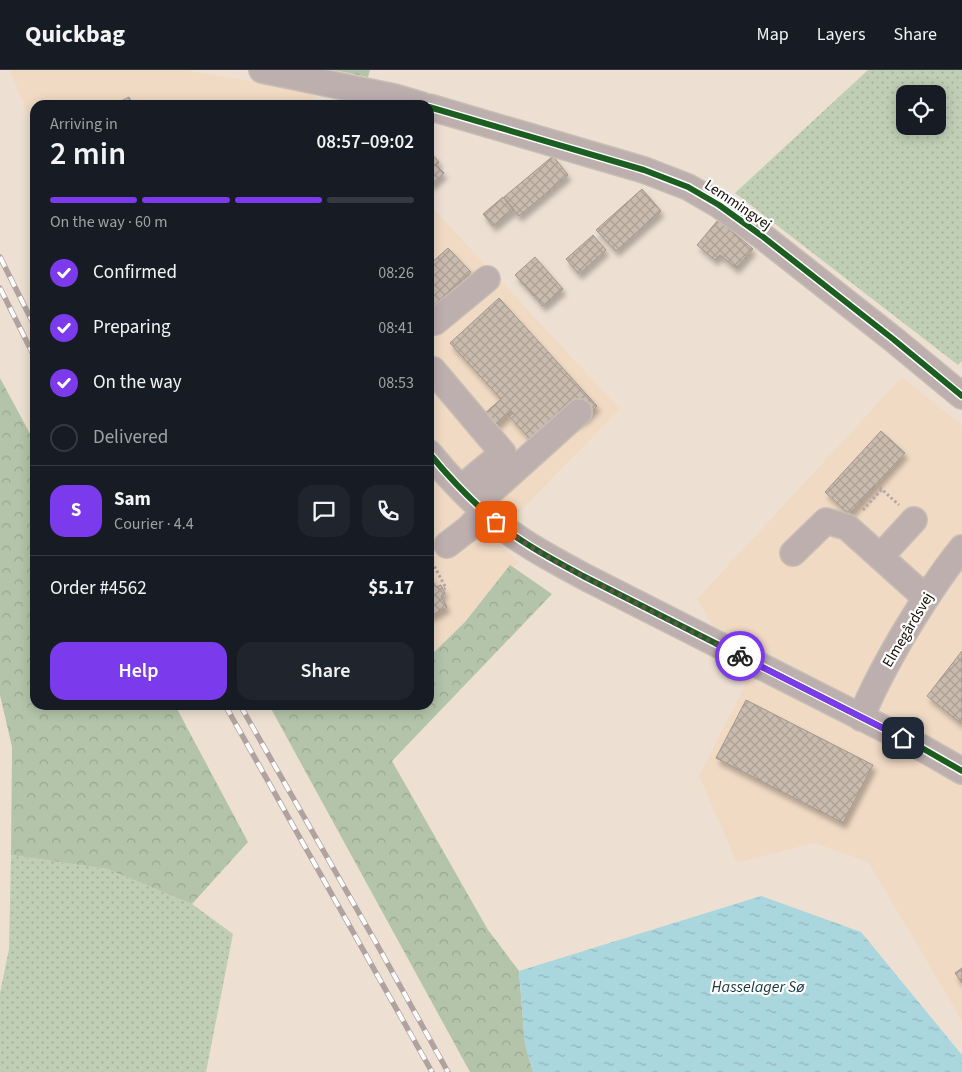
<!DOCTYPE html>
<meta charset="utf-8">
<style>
:root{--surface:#171b24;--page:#20242c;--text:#f1f3f6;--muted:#9ea1a6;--line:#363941;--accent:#7c3aed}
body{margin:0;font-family:"Source Sans 3",sans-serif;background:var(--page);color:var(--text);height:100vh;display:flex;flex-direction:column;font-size:19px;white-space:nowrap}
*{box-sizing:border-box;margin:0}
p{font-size:16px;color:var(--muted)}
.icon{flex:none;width:28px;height:28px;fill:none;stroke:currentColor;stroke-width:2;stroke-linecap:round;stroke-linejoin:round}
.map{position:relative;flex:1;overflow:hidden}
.sheet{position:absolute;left:30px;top:30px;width:404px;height:610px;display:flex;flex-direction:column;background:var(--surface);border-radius:15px;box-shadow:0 2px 12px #0003}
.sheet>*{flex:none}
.buttons{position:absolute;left:896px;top:15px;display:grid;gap:10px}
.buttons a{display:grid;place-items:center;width:50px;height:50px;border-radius:10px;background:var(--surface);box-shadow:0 2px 12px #0003;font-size:25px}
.pin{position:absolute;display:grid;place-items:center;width:42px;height:42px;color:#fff;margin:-21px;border-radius:10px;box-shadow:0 2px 8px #0006}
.courier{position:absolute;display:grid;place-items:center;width:50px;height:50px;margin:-25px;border:4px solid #7c3aed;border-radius:50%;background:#fff;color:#222;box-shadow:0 1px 6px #0007}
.headline em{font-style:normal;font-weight:600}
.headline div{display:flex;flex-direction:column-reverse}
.headline{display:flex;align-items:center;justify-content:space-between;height:85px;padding:0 20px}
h1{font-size:32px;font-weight:600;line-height:38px}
.bar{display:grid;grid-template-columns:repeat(4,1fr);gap:8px 5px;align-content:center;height:60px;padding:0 20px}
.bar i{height:6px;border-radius:4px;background:var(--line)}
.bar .current{background:var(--accent)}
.bar p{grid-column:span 4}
.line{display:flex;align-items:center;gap:12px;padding:0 20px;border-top:1px solid var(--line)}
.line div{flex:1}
.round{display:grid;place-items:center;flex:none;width:52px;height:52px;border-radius:15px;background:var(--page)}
ol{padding:0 20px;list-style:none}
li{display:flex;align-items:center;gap:15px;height:55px}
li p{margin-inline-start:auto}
li .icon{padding:5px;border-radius:50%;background:var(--accent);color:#fff;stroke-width:4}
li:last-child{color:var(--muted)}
li i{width:28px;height:28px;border:2px solid var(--line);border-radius:50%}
.cta{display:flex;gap:10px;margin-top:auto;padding:10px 20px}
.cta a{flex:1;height:58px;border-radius:15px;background:var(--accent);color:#fff;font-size:20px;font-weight:600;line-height:58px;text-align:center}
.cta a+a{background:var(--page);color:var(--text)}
header{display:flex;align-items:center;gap:30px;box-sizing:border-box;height:70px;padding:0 25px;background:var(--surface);border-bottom:1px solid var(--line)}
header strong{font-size:24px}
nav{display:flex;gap:28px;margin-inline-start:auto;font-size:18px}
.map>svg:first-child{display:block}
.built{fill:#f1dac4}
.grass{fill:url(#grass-dots);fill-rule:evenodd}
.forest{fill:url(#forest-crowns)}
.water{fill:url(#water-ripples)}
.building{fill:url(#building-cross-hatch);stroke:#a1968d;filter:url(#shadow)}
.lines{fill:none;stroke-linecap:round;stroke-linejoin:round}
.minor-casing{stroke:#c7beb4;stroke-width:28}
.path{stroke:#b3a6a4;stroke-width:3;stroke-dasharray:2.5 2.5;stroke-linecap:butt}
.minor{stroke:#beafaf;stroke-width:25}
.rail-casing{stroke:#b0a39f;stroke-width:5.5}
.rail{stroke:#fff;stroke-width:4;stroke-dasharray:11;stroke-linecap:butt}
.cycleway-casing{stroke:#fff;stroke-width:9}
.cycleway{stroke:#1b5e20;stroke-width:6}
.done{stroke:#5f554c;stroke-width:5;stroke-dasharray:0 9}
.route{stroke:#7c3aed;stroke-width:6}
.labels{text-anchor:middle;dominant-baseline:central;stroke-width:4.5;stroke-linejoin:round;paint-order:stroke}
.street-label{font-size:15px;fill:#120a04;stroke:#fff}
.water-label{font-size:16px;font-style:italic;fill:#16373e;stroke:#fff}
</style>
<header>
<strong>Quickbag</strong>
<nav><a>Map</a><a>Layers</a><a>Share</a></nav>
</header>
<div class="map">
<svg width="962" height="1002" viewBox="0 0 962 1002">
<defs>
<pattern id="grass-dots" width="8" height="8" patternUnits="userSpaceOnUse" patternTransform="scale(1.25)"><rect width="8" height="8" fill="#bfceb5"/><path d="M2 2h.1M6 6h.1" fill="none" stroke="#a3b09a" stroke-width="1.8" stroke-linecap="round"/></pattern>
<pattern id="forest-crowns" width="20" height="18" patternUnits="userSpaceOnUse" patternTransform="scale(1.25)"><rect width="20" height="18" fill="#b3c4aa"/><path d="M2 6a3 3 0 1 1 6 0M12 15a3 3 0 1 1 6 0" fill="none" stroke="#99a791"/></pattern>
<pattern id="water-ripples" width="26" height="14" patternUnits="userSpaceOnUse" patternTransform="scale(1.25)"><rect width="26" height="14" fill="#aad6dd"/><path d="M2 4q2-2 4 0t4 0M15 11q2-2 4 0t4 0" fill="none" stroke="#91b6bc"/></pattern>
<pattern id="building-cross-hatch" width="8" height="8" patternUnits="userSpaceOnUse" patternTransform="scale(1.25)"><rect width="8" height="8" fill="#c9bbae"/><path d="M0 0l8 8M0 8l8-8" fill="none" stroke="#ac9f94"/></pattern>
<filter id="shadow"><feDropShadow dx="3" dy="5.5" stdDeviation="2.5" flood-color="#0004"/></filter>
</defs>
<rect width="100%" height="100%" fill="#ede0d3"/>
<path class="built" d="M12,0H184L309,21L325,35H35V63L10,1Z
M429,134L620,339L493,469L519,492L465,552L429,587Z
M902,307L962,355V951L868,792L814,773L737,793L699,706L746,613L697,529Z"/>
<path class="grass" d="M868,0H962V291L958,295L735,123ZM905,24H938V56H905Z
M11,785L107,799L192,834L233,864L206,1002H0V923L9,879Z"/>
<path class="forest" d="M334,0H370L368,7Z
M0,308L35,373V635H175L248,772L192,834L107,799L11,785L12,677L0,625Z
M510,495L552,524L392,691L488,860L519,901L525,974L533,1002H470L269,635H358L360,638L365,635H429V587L465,552Z"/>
<path class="water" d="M761,826L861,862L962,985V1002H533L525,974L519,901Z"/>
<path class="building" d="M129,27L133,35H113Z
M429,81L439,92L436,95L444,103L431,115L429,112Z
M553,86L568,105L519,146L504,127Z
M642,119L661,141L616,181L596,160Z
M503,127L513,140L493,156L483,144Z
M718,150L753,179L736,198L720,185L715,190L697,175Z
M593,165L606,180L579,204L566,189Z
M448,178L471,202L429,240V195Z
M535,187L563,219L543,236L515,205Z
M499,228L597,336L585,348L532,371L509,346L513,343L511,341L495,356L484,344L501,329L450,273Z
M881,361L905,383L849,444L825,422Z
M429,504L436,517L441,515L445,523L441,526L447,537L429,547Z
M962,581V654L927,626Z
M746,630L873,695L843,753L716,688Z
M962,898V913L955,903Z"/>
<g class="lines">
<g class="minor-casing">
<path id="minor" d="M262,0L394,27L421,35
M429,37L644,100L688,117L719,135L762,166L893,269L962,326
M429,253L435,252L487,209
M429,303L433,300L503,383L461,418
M429,383C452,411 479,439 508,461C531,479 558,492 583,506L922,678L962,701
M477,434L579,342
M447,475L469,458L484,442
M793,483L826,451L847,457L926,528
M880,487L914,450
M861,648C872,619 888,591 903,565C921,535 940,505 962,478"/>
</g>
<path class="path" d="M876,414L899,435
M863,440L882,419
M432,492L446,518L444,519"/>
<use href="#minor" class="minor"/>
<g class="rail-casing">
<path id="rail" d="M0,187L35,257
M0,218L35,288
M225,635L432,1002
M240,635L379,878L448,1002"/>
</g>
<use href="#rail" class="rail"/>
<g class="cycleway-casing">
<path id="cycleway" d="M429,37L644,100L688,117L719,135L762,166L893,269L962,326
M429,383C452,411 479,439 508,461C531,479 558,492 583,506L922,678L962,701"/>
</g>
<use href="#cycleway" class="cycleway"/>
</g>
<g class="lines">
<path class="done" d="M496,452C532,481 573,501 614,522C656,544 698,565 740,586"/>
<path class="route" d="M740,586L903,668"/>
</g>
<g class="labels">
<g class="street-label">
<text transform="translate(738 135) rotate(34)">Lemmingvej</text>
<text transform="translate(908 560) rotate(-59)">Elmegårdsvej</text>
</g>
<g class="water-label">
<text x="758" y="917">Hasselager Sø</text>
</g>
</g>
</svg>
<div class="buttons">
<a><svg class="icon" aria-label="locate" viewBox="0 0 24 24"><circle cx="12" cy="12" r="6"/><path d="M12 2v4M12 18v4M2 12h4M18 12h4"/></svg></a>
</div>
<div class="pin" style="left:496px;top:452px;background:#ea580c"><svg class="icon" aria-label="bag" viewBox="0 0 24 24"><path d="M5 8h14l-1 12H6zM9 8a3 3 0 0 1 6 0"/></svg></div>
<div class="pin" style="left:903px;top:668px;background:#1f2937"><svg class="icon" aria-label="home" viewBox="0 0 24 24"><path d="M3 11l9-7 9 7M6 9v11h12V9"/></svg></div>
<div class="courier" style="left:740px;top:586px"><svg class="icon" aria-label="bike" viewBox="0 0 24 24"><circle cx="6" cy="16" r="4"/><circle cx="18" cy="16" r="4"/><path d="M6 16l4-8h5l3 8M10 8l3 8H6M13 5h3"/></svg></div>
<section class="sheet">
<div class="headline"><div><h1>2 min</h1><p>Arriving in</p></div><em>08:57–09:02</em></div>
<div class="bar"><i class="current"></i><i class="current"></i><i class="current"></i><i></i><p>On the way · 60 m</p></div>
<ol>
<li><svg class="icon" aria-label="check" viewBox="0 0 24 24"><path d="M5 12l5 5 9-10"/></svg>Confirmed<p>08:26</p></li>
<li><svg class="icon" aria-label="check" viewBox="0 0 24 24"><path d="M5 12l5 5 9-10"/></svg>Preparing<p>08:41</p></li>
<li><svg class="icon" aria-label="check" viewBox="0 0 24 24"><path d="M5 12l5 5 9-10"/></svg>On the way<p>08:53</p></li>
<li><i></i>Delivered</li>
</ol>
<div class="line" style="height:90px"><b class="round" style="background:var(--accent);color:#fff">S</b><div><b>Sam</b><p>Courier · 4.4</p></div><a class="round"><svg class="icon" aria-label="chat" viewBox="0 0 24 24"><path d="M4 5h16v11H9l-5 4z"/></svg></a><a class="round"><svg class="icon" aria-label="phone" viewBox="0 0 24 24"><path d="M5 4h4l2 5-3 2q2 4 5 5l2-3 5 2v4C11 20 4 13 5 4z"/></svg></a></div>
<div class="line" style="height:65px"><div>Order #4562</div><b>$5.17</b></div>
<div class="cta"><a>Help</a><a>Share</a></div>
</section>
</div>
